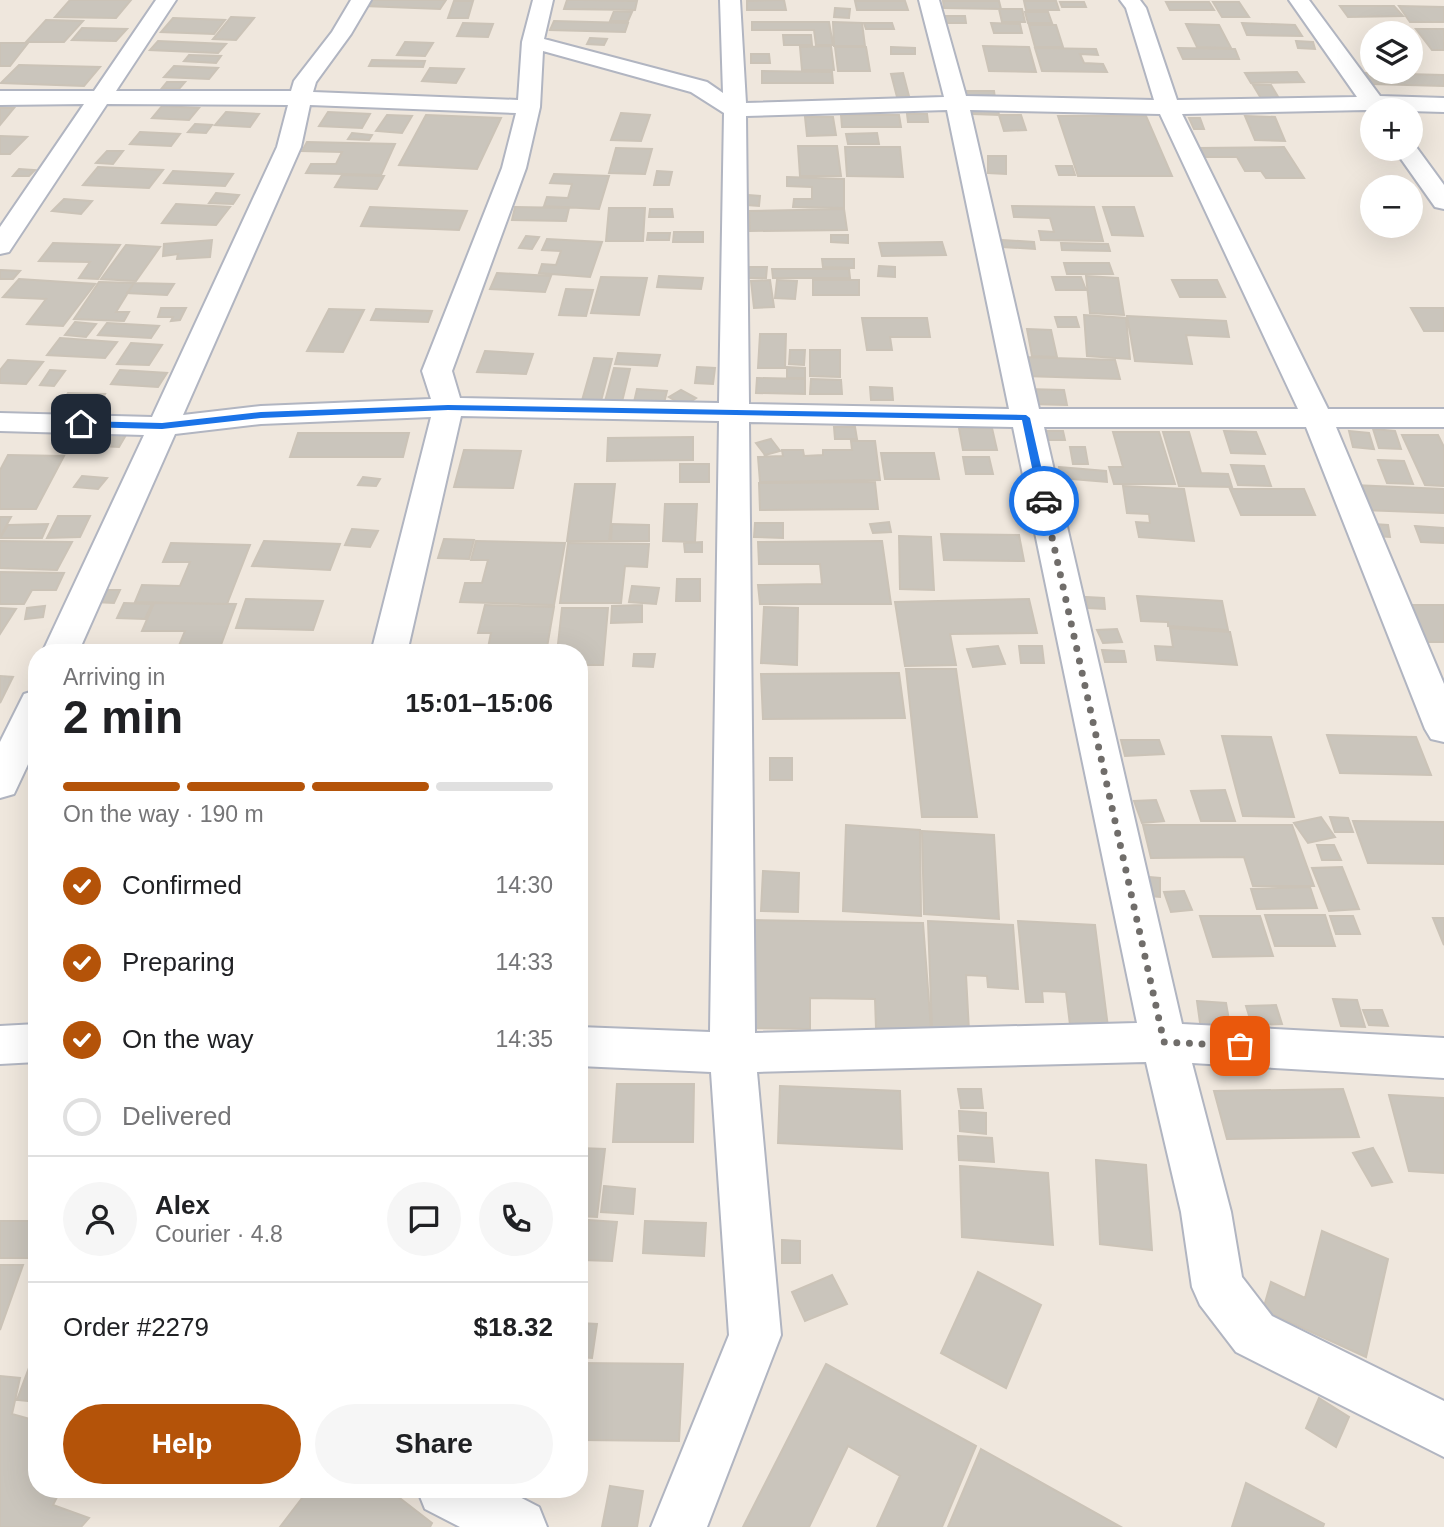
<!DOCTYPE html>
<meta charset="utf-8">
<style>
:root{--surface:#fff;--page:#f6f6f6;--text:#202124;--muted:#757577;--line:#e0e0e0;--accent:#b45309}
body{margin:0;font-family:Arial,sans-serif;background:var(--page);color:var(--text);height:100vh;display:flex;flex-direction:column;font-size:26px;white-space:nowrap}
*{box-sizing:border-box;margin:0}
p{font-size:23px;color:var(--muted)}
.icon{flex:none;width:38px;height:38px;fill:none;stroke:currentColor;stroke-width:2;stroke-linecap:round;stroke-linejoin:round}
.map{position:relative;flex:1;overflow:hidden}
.panel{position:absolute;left:28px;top:644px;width:560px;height:854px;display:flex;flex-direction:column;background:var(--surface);border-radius:28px;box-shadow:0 7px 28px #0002}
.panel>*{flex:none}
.buttons{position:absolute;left:1360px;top:21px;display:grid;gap:14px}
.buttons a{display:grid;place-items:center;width:63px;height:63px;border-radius:50%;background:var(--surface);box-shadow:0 7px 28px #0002;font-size:35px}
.pin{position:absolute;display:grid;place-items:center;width:60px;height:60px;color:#fff;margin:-30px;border-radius:14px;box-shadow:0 4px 10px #0006}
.courier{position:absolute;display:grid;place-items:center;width:70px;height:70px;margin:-35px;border:5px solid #1a73e8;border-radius:50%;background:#fff;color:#222;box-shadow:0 2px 9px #0007}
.summary em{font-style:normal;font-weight:800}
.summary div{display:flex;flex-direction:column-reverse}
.summary{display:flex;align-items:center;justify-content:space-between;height:119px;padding:0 35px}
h1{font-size:46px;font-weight:800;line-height:52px}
.bar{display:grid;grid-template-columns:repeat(4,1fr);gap:10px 7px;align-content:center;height:84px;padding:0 35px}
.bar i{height:9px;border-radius:5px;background:var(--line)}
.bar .active{background:var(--accent)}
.bar p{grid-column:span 4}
.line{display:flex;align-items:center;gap:18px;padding:0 35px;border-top:2px solid var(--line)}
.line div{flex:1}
.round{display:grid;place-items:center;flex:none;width:74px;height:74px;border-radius:37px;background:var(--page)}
ol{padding:0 35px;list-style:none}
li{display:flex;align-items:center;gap:21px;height:77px}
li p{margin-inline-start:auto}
li .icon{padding:7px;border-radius:50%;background:var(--accent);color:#fff;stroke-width:4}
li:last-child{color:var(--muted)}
li i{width:38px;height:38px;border:4px solid var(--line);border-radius:50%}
.cta{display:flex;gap:14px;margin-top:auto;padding:14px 35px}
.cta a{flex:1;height:80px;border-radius:42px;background:var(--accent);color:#fff;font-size:28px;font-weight:800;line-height:80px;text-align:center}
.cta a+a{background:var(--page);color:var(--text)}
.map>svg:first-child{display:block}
.building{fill:#cac5bc;stroke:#cbc3b7;stroke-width:2}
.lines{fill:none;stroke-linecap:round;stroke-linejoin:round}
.street-casing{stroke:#b1b5c1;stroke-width:4}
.street{fill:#fff;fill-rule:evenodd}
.route{fill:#1a73e8}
.done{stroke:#706d6a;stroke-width:7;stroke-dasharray:0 12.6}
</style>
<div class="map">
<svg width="1444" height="1527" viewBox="0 0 1444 1527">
<rect width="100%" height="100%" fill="#efe7dd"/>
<path class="building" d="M70,0H131L116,18L55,17Z
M369,0H446L440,9L365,6Z
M567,0H581L637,1L635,10L564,9Z
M784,0L786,10H747V1Z
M454,1H473L468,18H448Z
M855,1H905L908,10H857Z
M943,1H999L1001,9L944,8Z
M1024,1H1056L1059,10H1026Z
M1060,2H1084L1086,7H1062Z
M1166,2H1209L1214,10H1170Z
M1213,2H1239L1249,17H1222Z
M1340,6H1394L1403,16L1348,17Z
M1399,6L1444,7V22H1410Z
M835,8L850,9L849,18L834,17Z
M999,9H1022L1025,22H1002Z
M614,11L632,12L628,21H610Z
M1025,12H1048L1052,23H1028Z
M944,16H965L966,23H945Z
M231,17L254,18L236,40L213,39Z
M173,18L225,20L214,34L161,32Z
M46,20L83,21L64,42H26Z
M554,21L628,23L625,32L550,30Z
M752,22H829L833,45H816L814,30H752Z
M833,22L862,23L865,46H834Z
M463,23L493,24L488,37L457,36Z
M864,23H892L894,29H866Z
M991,23L1020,24L1022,33H994Z
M1242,23L1295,25L1302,36L1247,35Z
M1186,24L1219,25L1231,48L1197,47Z
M1029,25H1056L1063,47H1035Z
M82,28L127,29L116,41L72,40Z
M1416,29H1444V50H1432Z
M783,35H811L812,45H784Z
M590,38L607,39L604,45L587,44Z
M158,41L226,44L218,53L150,50Z
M1296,41L1313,42L1315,49L1298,48Z
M405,42L433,43L425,56L397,55Z
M0,43H28L10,66H0Z
M831,46L834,70H802L800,47Z
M983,46L1029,47L1036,72L989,71Z
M835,47H866L870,71H838Z
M891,47L915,48V54H891Z
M1035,48L1096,49L1098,55L1080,54L1084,63L1103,64L1107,72L1042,71Z
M1178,48L1235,49L1239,59H1183Z
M751,54H769L770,63H751Z
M189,55L221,56L216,63L184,61Z
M372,60L425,61L423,67L369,66Z
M19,65L100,67L84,86L1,83Z
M174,66L218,68L209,79L164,77Z
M430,68L464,69L456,83L422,81Z
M762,71L832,72L833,83H762Z
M1297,72L1304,82L1251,83L1245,73Z
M903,73L909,96L897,97L891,74Z
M1365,73L1444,75V86L1372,84Z
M167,82H185L179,89L162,88Z
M1253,85H1271L1280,100H1262Z
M967,91H994L995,98L968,97Z
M162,106L199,108L189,120L152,118Z
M0,108H14L0,125Z
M972,110H998L999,115L973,114Z
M226,112L259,114L250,127L215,125Z
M328,112L370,114L362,128L319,126Z
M621,113L650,115L641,141L611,140Z
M907,114H927L928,122H908Z
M387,115L412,116L402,133L376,131Z
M426,115L501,118L477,169L399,165Z
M841,115H899L901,127H842Z
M999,115H1021L1026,130L1004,131Z
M1058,116H1146L1172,176H1078Z
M1245,116L1275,117L1285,141L1255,140Z
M805,117H833L836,135L807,136Z
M1189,118H1200L1204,129H1194Z
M195,124L212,125L206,133L188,132Z
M140,132L180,134L171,146L130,144Z
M352,133L372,135L369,140L348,139Z
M877,133L879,144H848L846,134Z
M0,136L27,137L10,154H0Z
M307,142L395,144L381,175L306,173L311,164H336L342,152L302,151Z
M798,146H837L841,176H800Z
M845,147H900L903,177L847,176Z
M1284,147L1304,178H1266L1261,171H1245L1237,157H1205L1200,148Z
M616,148L652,149L645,174L609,173Z
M107,151H123L113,164L96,163Z
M988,156H1006V174L988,173Z
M1056,166H1072L1075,175H1059Z
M98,167L163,170L149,188L83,185Z
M19,169L35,170L29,176H13Z
M173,171L233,174L225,186L164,183Z
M657,171L672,172L669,185H654Z
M554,174L609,176L599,209L544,206L547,197L568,198L572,184L550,183Z
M342,175L379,176H384L377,189L335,187Z
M787,177L844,179V208L793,207L794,199H812V187L787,186Z
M216,193L239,195L233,204L209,203Z
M748,195L760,196L759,206L747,205Z
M64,199L92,201L81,214L52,211Z
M176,204L230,207L216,225L162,223Z
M1012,206L1094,207L1103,241L1041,240L1039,231L1054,232L1050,218L1014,217Z
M370,207L467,211L459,230L361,226Z
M515,207L569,208L566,221L512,220Z
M1103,207H1134L1143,236L1112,235Z
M609,208H645L643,241H606Z
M650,209H672L673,217H649Z
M844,209L847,230L750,231L749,211Z
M674,232H703V242H673Z
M648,233H670L669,240H647Z
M831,235H848V243L831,242Z
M526,236L539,237L532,249L519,248Z
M547,239L602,242L590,277L539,273L542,264L556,265L561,251L542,250Z
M212,240L210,257L177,259L178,254L163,256L164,244Z
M1002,240L1034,242L1035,249L1002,247Z
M942,242L946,255L882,256L879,243Z
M53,243L120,245L98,279L79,278L90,262L39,261Z
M1061,243L1108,244L1110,251L1062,250Z
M126,245L160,247L136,281L101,279Z
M822,259H854V268L823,267Z
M1064,263H1109L1113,274H1067Z
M879,266L895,267V277L878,276Z
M743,267H767L766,278H742Z
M772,269H849L850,278H773Z
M0,270H1L20,271L13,279H0Z
M497,273L551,276L545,292L490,289Z
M659,276L703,278L701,289L657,287Z
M1086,276L1118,278L1124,315L1090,313Z
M601,277L647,278L639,315L591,313Z
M1052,277H1081L1086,290H1056Z
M19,279L95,284L63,326L27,324L46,299L3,297Z
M770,280L774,307L754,308L751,281Z
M777,280L797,281L795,299L775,298Z
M813,280H859V295H813Z
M1172,280H1217L1225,297H1180Z
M99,282L134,283L116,312H129L124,321L74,319Z
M134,283L174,284L167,295L127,293Z
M566,289L593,290L586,316L559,315Z
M161,308H186L180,320L171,321L173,317H158Z
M1411,308H1444V331H1424Z
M329,309L364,310L343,352L307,351Z
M376,309L432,311L428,322L371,320Z
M1084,315L1126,318L1130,359L1087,356Z
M1127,316L1226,321L1229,337L1186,335L1192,364L1135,361Z
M1055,317H1076L1079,327H1058Z
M862,318H927L930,337H890L892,350H867Z
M75,322L96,324L86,337L65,335Z
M107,323L159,326L151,338L98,335Z
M1027,329L1051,330L1057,357L1032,356Z
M760,334H786L785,368H758Z
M60,338L117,342L105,358L47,355Z
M131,343L162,345L149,365L117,364Z
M790,350H805L804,365L789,364Z
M810,350H840V377L810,376Z
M485,351L533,354L526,374L477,372Z
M618,353L660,355L657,366L615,364Z
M1021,357L1115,360L1120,379L1024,376Z
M594,358L612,359L600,405L581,404Z
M8,360L43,362L26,384L0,383V370Z
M697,367L715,368L713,384L695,383Z
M787,367L805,368V378H787Z
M614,368L630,369L621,406L604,405Z
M50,370L65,371L54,386L40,385Z
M120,370L167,373L158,387L111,384Z
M757,378L805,379V394L756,393Z
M811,379L841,380L842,394H810Z
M870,387L892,388L893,400H871Z
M637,389L667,391L664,403L634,402Z
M1026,389L1064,390L1067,405L1028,404Z
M681,390L696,398L684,406L669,397Z
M68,393L105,394L93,415L55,413Z
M834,427H855L857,439H835Z
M959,428H992L997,450H963Z
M1373,429L1395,431L1401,449L1379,448Z
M1045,431H1063L1065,440H1047Z
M1224,431L1256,432L1265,454L1231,453Z
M1349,431L1369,433L1374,449L1353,447Z
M1113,432H1159L1175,484H1114L1109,467H1123Z
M1163,432H1189L1201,473L1228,474L1232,487L1179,486Z
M298,433H409L403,457H290Z
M87,434L126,435L119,447L80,445Z
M1402,435H1438L1444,447V486L1425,485Z
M693,437V460L607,461L608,438Z
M771,439L780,451L765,455L756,443Z
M851,441H875L880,480L760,482L758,457L783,456L782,450H803L804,456L823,455V450H852Z
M1070,447H1085L1088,464H1073Z
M464,450L521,451L513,488L454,487Z
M881,453H934L939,479H885Z
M8,455L64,456L36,509H0V470Z
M963,457H989L993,474H966Z
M1378,460L1404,461L1413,484L1387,483Z
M680,464H709V482H680Z
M1231,465L1264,466L1271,486L1238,485Z
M1059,467L1106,471L1107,482L1060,478Z
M82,476L107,478L98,489L74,487Z
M363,477L380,479L376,486L358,485Z
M875,482L878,509L760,510L759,483Z
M575,484H615L609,541H567Z
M1353,485L1444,489V513L1362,510Z
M1053,486L1073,487L1076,501L1055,500Z
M1123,486L1184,489L1194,541L1139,537L1136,522L1150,523L1149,514L1127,513Z
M1230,489H1304L1315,515H1241Z
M665,504H697L695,542L663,541Z
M58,516H90L80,537L47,538Z
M0,517H11L0,537Z
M889,522L891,532L873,533L870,524Z
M755,523H783V538L754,537Z
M48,524L42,538H0L8,525Z
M612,524L649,525V541H611Z
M1373,524L1388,525L1390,537L1375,536Z
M1415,526L1444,528V543L1421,542Z
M352,529L378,531L370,547L345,545Z
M941,534L1019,535L1024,561L944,560Z
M899,536L931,537L934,590L900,589Z
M444,539L474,540L469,559L438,558Z
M0,541L72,542L57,570L0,568Z
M264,541L340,544L330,570L252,566Z
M476,541L565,543L554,605L460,602L465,583H482L488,560H471Z
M882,541L891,604H760L758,585L822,584L820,564H759L758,542Z
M702,542V552H685L684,543Z
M171,543L250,545L227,604L135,602L142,585L180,586L190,562H163Z
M568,543L649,544L647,567L625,566L621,603H560Z
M0,572L64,573L56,590H32L24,604H0Z
M677,579H700V601H676Z
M632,586L659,588L656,604L629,602Z
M101,590H120L114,603L95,602Z
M1137,596L1222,601L1228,630L1168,626V622L1141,621Z
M1086,597L1104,598L1105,609L1088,608Z
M246,599L323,601L313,630L236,628Z
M1029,599L1037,633L950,634L956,665L905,666L895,602Z
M124,603L152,604L145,619L117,618Z
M154,603L236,604L218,653H176L185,631H142Z
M485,605L554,607L546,653H487L491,633H478Z
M642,605V622L611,623L612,606Z
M1410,605H1444V642H1427Z
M45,606L43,617L25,619L27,608Z
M764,607L798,608L797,665L761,663Z
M0,608L16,609L0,634Z
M562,608H608L603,665H579V653H557Z
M1170,628L1230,632L1237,665L1157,660L1155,646L1173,647Z
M1117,629L1122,642L1103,643L1097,630Z
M998,646L1005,664L973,667L967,649Z
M1019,646H1042L1044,663H1021Z
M1102,650L1124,651L1126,662H1105Z
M634,654H655L653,667L633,666Z
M906,669H956L977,817H922Z
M899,673L905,718L763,719L761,674Z
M0,676L13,677L0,703Z
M1327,735L1416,737L1431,775L1340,773Z
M1222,736L1271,737L1294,817L1243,816Z
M1121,740H1159L1164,754L1125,756Z
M770,758H792V780H770Z
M1225,790L1235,821H1201L1191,791Z
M1156,800L1164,821L1142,823L1134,801Z
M1321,817L1335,837L1308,843L1294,823Z
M1330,817L1348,818L1353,832H1335Z
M1353,821L1444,822V864L1368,863Z
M846,825L920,830L921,916L843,911Z
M1143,825H1292L1314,886H1253L1244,857L1151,858Z
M922,831L994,835L999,919L924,914Z
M1317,845H1334L1341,860H1322Z
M1342,867L1359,909L1329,911L1312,868Z
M763,871L799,873L798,912L761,911Z
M1137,876L1160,878V897L1138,895Z
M1310,887L1317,908L1257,909L1251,889Z
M1184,891L1192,910L1171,912L1164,892Z
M1265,915H1325L1335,946H1275Z
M1200,916H1260L1273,956L1213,957Z
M1330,916H1353L1360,934H1336Z
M1433,918H1444V945Z
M750,920L923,923L931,1029L876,1028L875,999L810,998V1029L749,1028Z
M928,921L1013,925L1018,989L988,987L987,976L966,975L969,1031L932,1028Z
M1018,921L1095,925L1109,1035L1071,1033L1066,992L1042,991L1043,1002H1026Z
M1333,999L1357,1000L1365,1027L1341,1026Z
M1197,1001L1226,1003L1231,1031L1201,1030Z
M1276,1005L1282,1024L1252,1025L1246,1006Z
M1363,1010H1382L1388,1026L1369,1025Z
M617,1084H694L693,1142H613Z
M780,1086L900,1091L902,1149L778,1143Z
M958,1089H981L983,1108H961Z
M1343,1089L1359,1137L1227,1139L1214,1091Z
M1389,1095L1444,1098V1173L1409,1171Z
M959,1111L986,1113V1134L960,1131Z
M958,1136L992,1138L994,1162L959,1160Z
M579,1148L605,1149L597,1217L579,1216Z
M1373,1148L1392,1182L1372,1186L1353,1153Z
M1096,1160L1146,1165L1152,1250L1100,1244Z
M960,1166L1048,1173L1053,1245L962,1237Z
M604,1186L635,1189L633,1214L601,1212Z
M588,1220L617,1222L612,1261L582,1260Z
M0,1221H37V1233L29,1258H0Z
M645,1221L706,1223L704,1256L643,1253Z
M1322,1231L1388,1259L1366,1357L1263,1310L1271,1282L1305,1298Z
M782,1240L800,1241V1263H782Z
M0,1265H23L0,1330Z
M978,1272L1041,1305L1006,1388L941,1353Z
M832,1275L847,1304L805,1321L792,1292Z
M579,1323L597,1324L592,1358L579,1357Z
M579,1363L683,1364L679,1441L579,1440Z
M826,1364L976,1446L942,1527H877L900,1476L848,1446L809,1527H743Z
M30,1365H37V1402L17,1400Z
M0,1376L20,1378L12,1414L37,1421V1489H61L53,1505L89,1518L81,1527H0Z
M1319,1398L1349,1417L1336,1447L1306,1428Z
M981,1449L1121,1527H948Z
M1246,1483L1324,1524L1323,1527H1232Z
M610,1486L643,1491L637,1527H602Z
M309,1489H388L432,1523L430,1527H280Z"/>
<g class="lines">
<g class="street-casing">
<path id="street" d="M156,0H176L116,91H291L294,81L332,32L351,0H371L351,34L316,82L313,92L518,100L522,42L533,0H553L544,39L707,82L723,93L720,0H740L746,103L944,97L919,0H939L966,96L1154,100L1126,8L1120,0H1140L1146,8L1177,100L1357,97L1289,0H1309L1380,96L1444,98V112L1372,110V115L1366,110L1182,114L1328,409H1444V427H1336L1444,684V742L1431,739L1425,729L1306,427H1044L1182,1024L1444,1038V1078L1192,1063L1231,1212L1242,1277L1272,1316L1444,1401V1457L1236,1352L1200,1305L1192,1287L1181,1212L1146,1062L757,1072L781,1335L707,1527H651L729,1335L711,1072L579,1066V1027L710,1032L719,421L461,416L407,653H371L431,417L261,424L175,434L78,653H42L144,435L0,431V413L152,417L277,147L288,105L107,104L9,252L0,254V227L84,104L0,105V91H94ZM543,51L691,92L724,113L719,403L460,398L452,371L526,168L540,107ZM310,105L516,113L502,168L422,371L431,399L261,406L183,415L301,147ZM947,110L1009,409L749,404L746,116ZM970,110L1160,114L1298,409H1039ZM749,422L1013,427L1137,1023L755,1033Z
M1410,143L1414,144L1444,185V209L1435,207L1394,149H1410Z
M37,690V745L14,794L0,798V742L24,694Z
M37,1024V1062L0,1064V1026Z
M417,1489H504L539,1507L547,1527H460L425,1509Z"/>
</g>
<use href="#street" class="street"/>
</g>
<path class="route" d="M448,405L1026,415L1030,418L1049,501L1044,504L1039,501L1022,420L448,410L261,418L162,429L81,427L77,424L81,421L162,423L261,412Z"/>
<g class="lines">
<path class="done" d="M1044,501L1164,1042L1240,1046"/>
</g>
</svg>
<div class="buttons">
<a><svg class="icon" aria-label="layers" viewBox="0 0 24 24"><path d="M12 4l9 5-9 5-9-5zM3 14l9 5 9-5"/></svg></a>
<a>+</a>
<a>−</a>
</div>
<div class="pin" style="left:1240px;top:1046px;background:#ea580c"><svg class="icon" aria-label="bag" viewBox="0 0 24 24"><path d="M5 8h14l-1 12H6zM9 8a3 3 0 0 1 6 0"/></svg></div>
<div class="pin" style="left:81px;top:424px;background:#1f2937"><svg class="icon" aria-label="home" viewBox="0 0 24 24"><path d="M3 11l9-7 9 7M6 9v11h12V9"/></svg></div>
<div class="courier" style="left:1044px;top:501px"><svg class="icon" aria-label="car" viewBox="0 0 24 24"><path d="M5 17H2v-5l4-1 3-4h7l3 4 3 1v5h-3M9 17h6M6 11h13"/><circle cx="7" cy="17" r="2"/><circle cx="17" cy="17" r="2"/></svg></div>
<section class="panel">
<div class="summary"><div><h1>2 min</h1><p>Arriving in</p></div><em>15:01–15:06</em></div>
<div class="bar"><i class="active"></i><i class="active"></i><i class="active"></i><i></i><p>On the way · 190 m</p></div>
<ol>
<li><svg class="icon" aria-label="check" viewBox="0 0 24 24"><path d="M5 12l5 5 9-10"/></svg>Confirmed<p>14:30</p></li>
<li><svg class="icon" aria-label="check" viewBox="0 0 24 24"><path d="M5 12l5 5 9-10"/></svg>Preparing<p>14:33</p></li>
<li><svg class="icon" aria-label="check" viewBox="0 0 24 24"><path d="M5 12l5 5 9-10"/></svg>On the way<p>14:35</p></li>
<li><i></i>Delivered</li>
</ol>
<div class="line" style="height:126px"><a class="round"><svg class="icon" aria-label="person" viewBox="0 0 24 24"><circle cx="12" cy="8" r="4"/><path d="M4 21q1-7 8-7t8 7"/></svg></a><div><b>Alex</b><p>Courier · 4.8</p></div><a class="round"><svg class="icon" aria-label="chat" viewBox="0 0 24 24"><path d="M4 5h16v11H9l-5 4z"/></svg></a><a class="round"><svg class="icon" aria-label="phone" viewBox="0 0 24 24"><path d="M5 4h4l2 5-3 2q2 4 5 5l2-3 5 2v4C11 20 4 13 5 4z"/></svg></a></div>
<div class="line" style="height:91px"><div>Order #2279</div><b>$18.32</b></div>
<div class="cta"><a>Help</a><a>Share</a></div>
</section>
</div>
